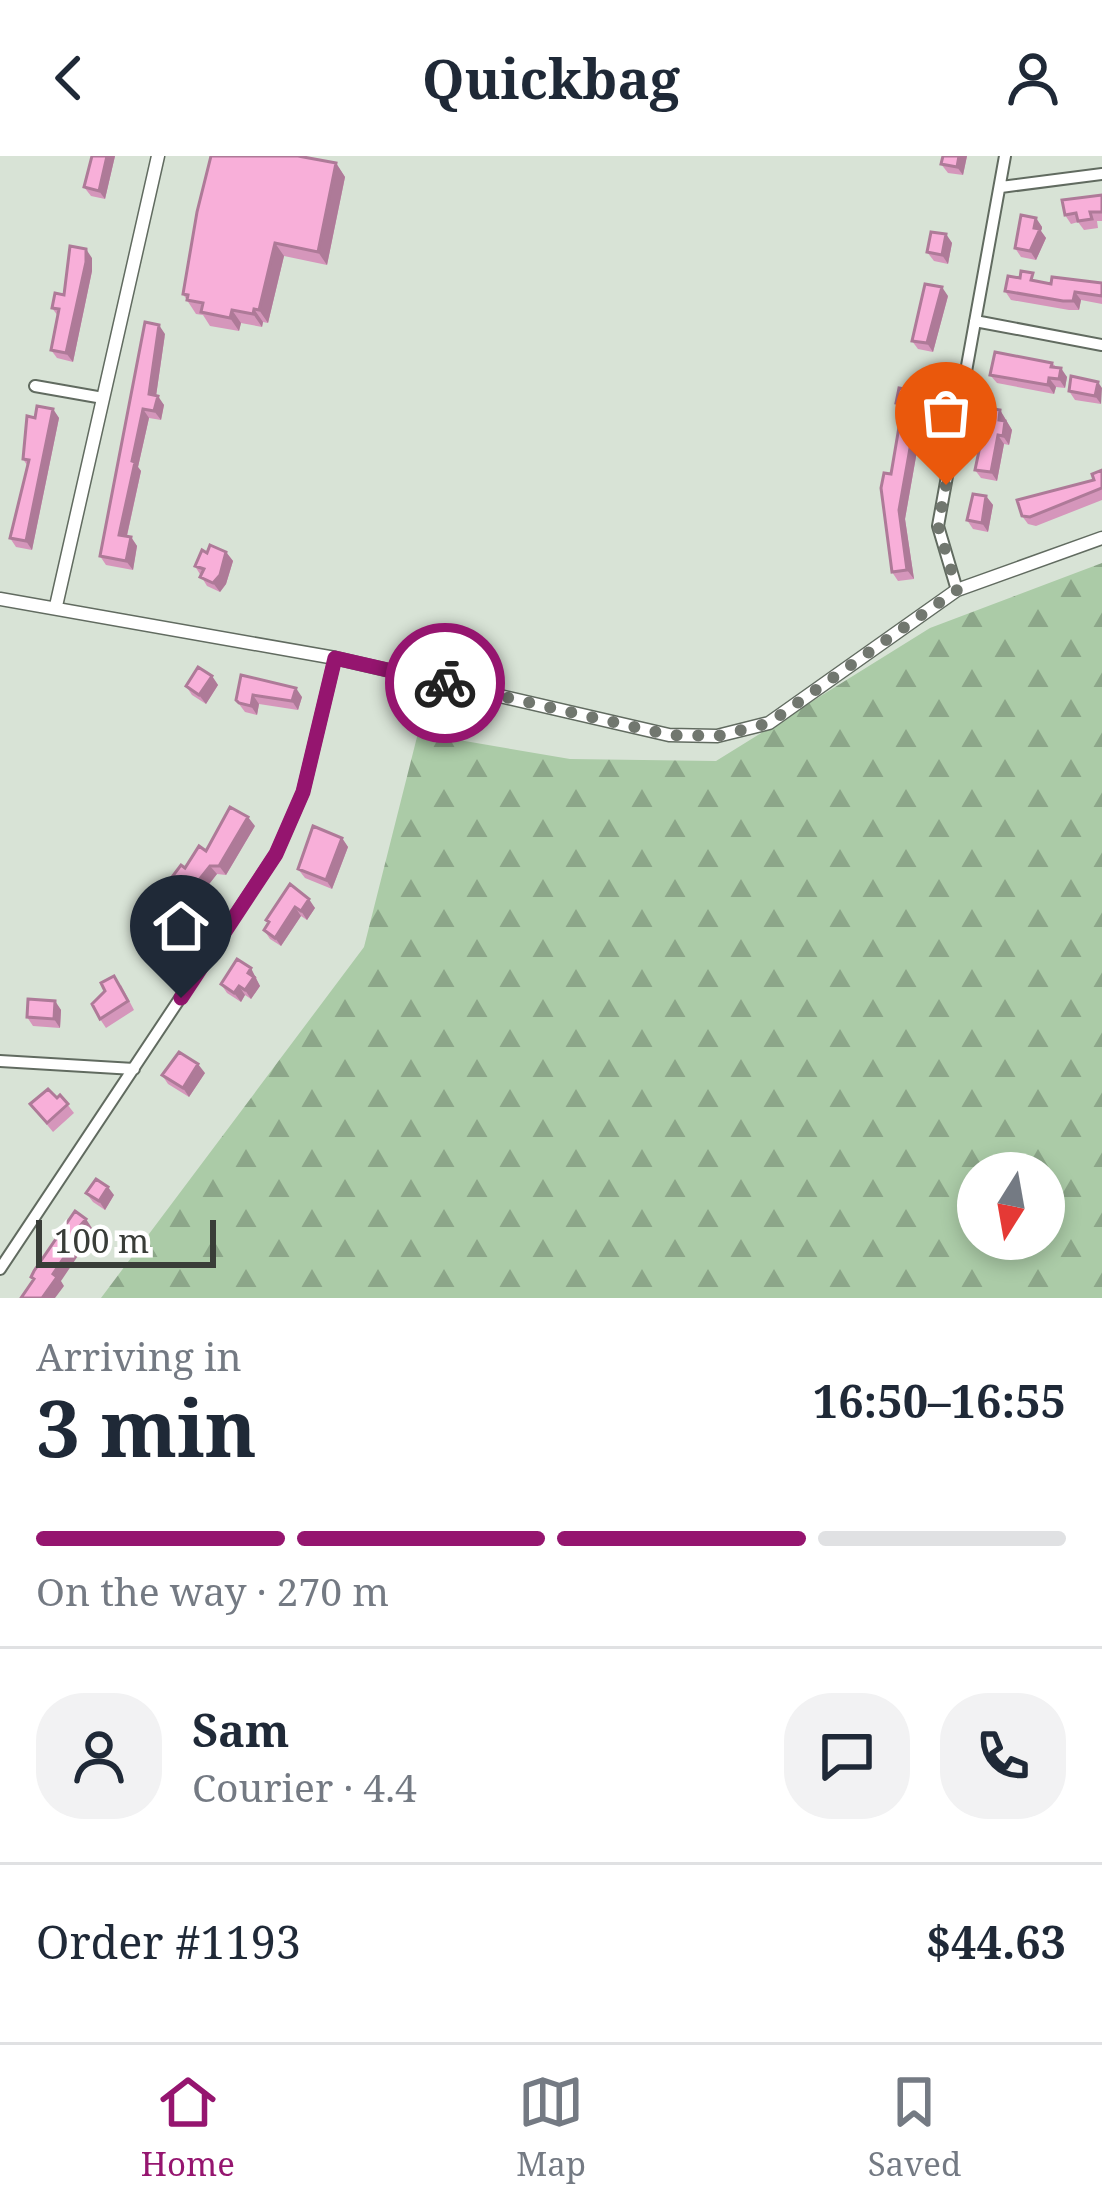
<!DOCTYPE html>
<meta charset="utf-8">
<style>
:root{--surface:#fff;--page:#f2f2f3;--text:#1f2937;--muted:#747a83;--line:#e0e1e3;--accent:#95156f}
body{margin:0;font-family:"Noto Serif",serif;background:var(--page);color:var(--text);height:100vh;display:flex;flex-direction:column;font-size:45px;white-space:nowrap}
*{box-sizing:border-box;margin:0}
p{font-size:39px;color:var(--muted)}
.icon{flex:none;width:66px;height:66px;fill:none;stroke:currentColor;stroke-width:2;stroke-linecap:round;stroke-linejoin:round}
.map{position:relative;height:1142px;overflow:hidden}
.details{display:flex;flex-direction:column;background:var(--surface);flex:1}
.details>*{flex:none}
.needle{width:78px;rotate:191deg}
.fabs{position:absolute;left:957px;top:996px;display:grid;gap:24px}
.fabs a{display:grid;place-items:center;width:108px;height:108px;border-radius:50%;background:var(--surface);box-shadow:0 6px 18px #0003;font-size:60px}
.scale{position:absolute;left:36px;bottom:30px;width:180px;box-sizing:border-box;padding-left:12px;border:6px solid #393d38;border-top:0;font-size:33px;line-height:42px;white-space:nowrap;color:#393d38;-webkit-text-stroke:9px #fff;paint-order:stroke}
.pin{position:absolute;display:grid;place-items:center;width:102px;height:102px;color:#fff;margin:-123px -51px;border-radius:50% 50% 50% 0;rotate:-45deg;box-shadow:0 0 12px #0007}
.pin .icon{rotate:45deg}
.courier{position:absolute;display:grid;place-items:center;width:120px;height:120px;margin:-60px;border:9px solid #95156f;border-radius:50%;background:#fff;color:#222;box-shadow:0 3px 15px #0007}
.overview em{font-style:normal;font-weight:700}
.overview div{display:flex;flex-direction:column-reverse}
.overview{display:flex;align-items:center;justify-content:space-between;height:204px;padding:0 36px}
h1{font-size:78px;font-weight:700;line-height:90px}
.bar{display:grid;grid-template-columns:repeat(4,1fr);gap:18px 12px;align-content:center;height:144px;padding:0 36px}
.bar i{height:15px;border-radius:9px;background:var(--line)}
.bar .on{background:var(--accent)}
.bar p{grid-column:span 4}
.line{display:flex;align-items:center;gap:30px;padding:0 36px;border-top:3px solid var(--line)}
.line div{flex:1}
.round{display:grid;place-items:center;flex:none;width:126px;height:126px;border-radius:48px;background:var(--page)}
header{display:flex;justify-content:space-between;align-items:center;height:156px;padding:0 36px;background:var(--surface);font-size:54px;font-weight:700}
.tabs{display:flex;justify-content:space-around;align-items:center;height:168px;border-top:3px solid var(--line);background:var(--surface);font-size:33px;color:var(--muted)}
.tabs a{display:grid;justify-items:center;gap:6px}
.tabs .on{color:var(--accent)}
.map>svg:first-child{display:block}
.forest{fill:url(#forest-firs);fill-rule:evenodd}
.lines{fill:none;stroke-linecap:round;stroke-linejoin:round}
.minor-casing{stroke:#616b60;stroke-width:14}
.tertiary-casing{stroke:#616b60;stroke-width:15}
.minor{stroke:#fff;stroke-width:10}
.tertiary{stroke:#fff;stroke-width:12}
.wall{fill:#d596bb}
.shaded-wall{fill:#ae7a98}
.building{fill:#f8afd9;stroke:#ae7a98;stroke-width:3}
.done{stroke:#71776f;stroke-width:12;stroke-dasharray:0 21.6}
.route{stroke:#95156f;stroke-width:15}
</style>
<header><svg class="icon" aria-label="back" viewBox="0 0 24 24"><path d="M15 5l-7 7 7 7"/></svg>Quickbag<svg class="icon" aria-label="person" viewBox="0 0 24 24"><circle cx="12" cy="8" r="4"/><path d="M4 21q1-7 8-7t8 7"/></svg></header>
<div class="map">
<svg width="1102" height="1142" viewBox="0 0 1102 1142">
<defs>
<pattern id="forest-firs" width="22" height="20" patternUnits="userSpaceOnUse" patternTransform="scale(3)"><rect width="22" height="20" fill="#abcba7"/><path d="M5 1l3.5 6h-7zM16 11l3.5 6h-7z" fill="#8ca689"/></pattern>
</defs>
<rect width="100%" height="100%" fill="#d8e3d6"/>
<path class="forest" d="M1102,407V1142H101L364,791L418,577L570,603L716,605L930,472ZM978,1017H1044V1083H978Z"/>
<g class="lines">
<g class="minor-casing">
<path id="minor" d="M1001,31L1102,18
M975,165L1102,189
M35,230L103,242
M957,434L938,370L1005,0
M0,905L134,913
M0,1113L276,698L303,636L335,502"/>
</g>
<g class="tertiary-casing">
<path id="tertiary" d="M0,443L335,502L669,579L717,580L769,567L957,434L1102,382
M56,450L158,0"/>
</g>
<use href="#minor" class="minor"/>
<use href="#tertiary" class="tertiary"/>
</g>
<path class="wall" d="M92,0H115L105,43L91,40L84,31Z
M943,0H967L963,19L948,17L941,8Z
M336,7L345,21L327,109L284,100L268,167L263,166L262,171L241,167L239,175L210,170L203,159L196,158L183,138Z
M1102,39V65H1097L1098,72L1084,74L1078,66L1071,68L1065,59Z
M1036,62L1042,71L1041,75L1046,82L1036,104L1021,101L1015,92Z
M946,78L952,87L948,108L934,105L927,96Z
M92,102V115L73,206L57,202L51,194L58,160L52,152Z
M1038,125L1051,128L1102,127V148L1081,144L1079,154H1069L1011,144L1005,135Z
M948,140L933,196L918,193L912,185Z
M165,178L156,240L164,249L161,264L149,262L138,311L141,315L127,380L131,381L137,390L133,414L106,409L100,400Z
M1052,207L1067,221L1065,232L1056,231L1054,238L997,227L990,219Z
M1098,226L1101,248L1075,244L1069,235Z
M920,236L926,244L905,363L914,423L898,425L892,416L891,318L902,255L896,247Z
M53,253L59,262L32,394L16,391L10,382L27,309L23,303L35,262Z
M1000,254L1012,274L1009,289L1004,288L997,325L981,322L975,314Z
M1102,314V344L1036,370L1028,368L1022,360L1094,324Z
M986,340L993,349L988,376L973,373L967,364Z
M226,396L233,405L226,428L220,436L207,430L195,410L207,397Z
M241,519L302,541L298,554L259,548L257,559L245,556L236,544Z
M212,520L218,529L206,548L192,539L186,530Z
M255,670L226,719L217,718L202,737L205,740L180,773L154,752L148,743L163,733L206,695Z
M342,682L348,691L332,733L305,722L298,713Z
M290,728L315,752L307,764L301,760L281,790L270,783L264,774L268,767L266,764Z
M257,821L256,823L260,830L251,843L245,839L241,846L227,837L221,828Z
M121,829L134,854L106,872L100,863Z
M55,845L61,854L60,872L33,870L27,861Z
M205,917L189,941L168,928L162,919Z
M60,939L74,957L53,976L30,948L57,942Z
M86,1037L114,1039L105,1054L93,1046Z"/>
<path class="shaded-wall" d="M107,0H115L105,43L99,35Z
M959,0H967L963,19L957,11Z
M336,7L345,21L327,109L318,96Z
M1036,62L1042,71L1041,75L1046,82L1036,104L1030,95Z
M946,78L952,87L948,108L942,99Z
M275,87L284,100L268,167L259,154Z
M86,93L92,102V115L73,206L66,197Z
M942,131L948,140L933,196L927,187Z
M1075,136L1081,144L1079,154L1073,145Z
M254,153L263,166L262,171L253,158Z
M232,154L241,167L239,175L230,162Z
M159,169L165,178L155,247L149,238Z
M1061,212L1067,221L1065,232L1059,223Z
M1049,222L1056,231L1054,238L1048,229Z
M1098,226L1102,232L1101,248L1095,240Z
M920,236L926,244L905,363L914,423L907,414L899,354Z
M158,240L164,249L161,264L154,255Z
M53,253L59,262L32,394L26,385Z
M143,253L149,262L138,311L141,315L125,388L119,379Z
M1000,254L1012,274L1009,289L1003,280L999,264Z
M998,279L1004,288L997,325L991,316Z
M986,340L993,349L988,376L982,367Z
M131,381L137,390L133,414L126,405Z
M226,396L233,405L226,428L220,436L213,427Z
M212,520L218,529L206,548L199,539Z
M296,532L302,541L298,554L292,545Z
M253,539L259,548L257,559L251,550Z
M248,661L255,670L226,719L219,710Z
M342,682L348,691L332,733L326,724Z
M210,710L217,718L202,737L205,740L180,773L174,764L195,729Z
M309,743L315,752L307,764L301,755Z
M295,751L301,760L281,790L275,782Z
M251,812L260,830L251,843L245,834L248,817Z
M239,830L245,839L241,846L234,837Z
M55,845L61,854L60,872L54,863Z
M198,908L205,917L189,941L183,932Z
M108,1031L114,1039L105,1054L99,1045Z
M86,1063L92,1072L87,1078L90,1082L61,1125L64,1130L55,1142H42L53,1118Z"/>
<path class="building" d="M92,0H107L99,35L84,31Z
M211,0H298L336,7L318,96L275,87L259,154L254,153L253,158L232,154L230,162L201,156L203,147L187,144L188,139L183,138L197,56Z
M943,0H959L957,11L941,8Z
M1102,39V56H1090L1092,63L1078,65L1076,57L1065,59L1062,44Z
M1021,59L1036,62L1034,72L1040,73L1030,95L1015,92Z
M931,76L946,78L942,99L927,96Z
M70,90L86,93V106L66,197L51,194L59,153L52,152L55,137L64,139Z
M1021,115L1033,117L1031,124L1051,128L1052,121L1102,127V140L1075,136L1073,145H1063L1005,135L1008,120L1020,122Z
M925,128L942,131L927,187L912,185Z
M145,166L159,169L149,238L158,240L154,255L143,253L132,305L135,306L119,379L131,381L126,405L100,400Z
M995,196L1052,207L1051,211L1061,212L1059,223L1049,222L1048,229L990,219Z
M1071,220L1098,226L1095,240L1069,235Z
M899,232L920,236L899,354L907,414L892,416L881,332L884,317L891,318L899,271L903,248L896,247Z
M37,250L53,253L26,385L10,382L29,304L23,303L27,260L35,262Z
M988,252L1000,254L999,264L1005,265L1003,280L998,279L991,316L975,314Z
M1102,314V332L1030,361L1022,360L1017,344L1094,324L1092,318Z
M973,338L986,340L982,367L967,364Z
M210,389L226,396L220,419L213,427L200,421L204,413L195,410L202,394L207,397Z
M198,511L212,520L199,539L186,530Z
M241,519L296,532L292,545L253,539L251,550L239,547L236,544Z
M230,651L248,661L219,710H210L195,729L198,731L174,764L148,743L159,730L163,733L181,709L185,712L199,690L206,695Z
M313,670L342,682L326,724L298,713Z
M290,728L309,743L301,755L295,751L275,782L264,774L269,766L266,764Z
M237,803L251,812L248,817L254,821L245,834L239,830L234,837L221,828Z
M114,820L128,845L100,863L92,848L105,835L101,827Z
M28,843L55,845L54,863L27,861Z
M179,896L198,908L183,932L162,919Z
M48,933L57,942L60,939L68,948L47,967L30,948Z
M96,1023L108,1031L99,1045L86,1037Z
M75,1055L86,1063L80,1070L83,1073L53,1118L57,1121L42,1142H21L34,1123L31,1121L34,1115Z"/>
<g class="lines">
<path class="done" d="M445,527L669,579L718,580L769,567L957,434L938,370L946,329"/>
<path class="route" d="M181,842L276,698L303,636L335,502L445,527"/>
</g>
</svg>
<div class="fabs">
<a><svg class="needle" viewBox="-14 -14 28 28"><path d="M0-13l5 13h-10z" fill="#e53935"/><path d="M0 13l5-13h-10z" fill="#747a83"/></svg></a>
</div>
<div class="scale">100 m</div>
<div class="pin" style="left:946px;top:329px;background:#ea580c"><svg class="icon" aria-label="bag" viewBox="0 0 24 24"><path d="M5 8h14l-1 12H6zM9 8a3 3 0 0 1 6 0"/></svg></div>
<div class="pin" style="left:181px;top:842px;background:#1f2937"><svg class="icon" aria-label="home" viewBox="0 0 24 24"><path d="M3 11l9-7 9 7M6 9v11h12V9"/></svg></div>
<div class="courier" style="left:445px;top:527px"><svg class="icon" aria-label="bike" viewBox="0 0 24 24"><circle cx="6" cy="16" r="4"/><circle cx="18" cy="16" r="4"/><path d="M6 16l4-8h5l3 8M10 8l3 8H6M13 5h3"/></svg></div>
</div>
<section class="details">
<div class="overview"><div><h1>3 min</h1><p>Arriving in</p></div><em>16:50–16:55</em></div>
<div class="bar"><i class="on"></i><i class="on"></i><i class="on"></i><i></i><p>On the way · 270 m</p></div>
<div class="line" style="height:216px"><a class="round"><svg class="icon" aria-label="person" viewBox="0 0 24 24"><circle cx="12" cy="8" r="4"/><path d="M4 21q1-7 8-7t8 7"/></svg></a><div><b>Sam</b><p>Courier · 4.4</p></div><a class="round"><svg class="icon" aria-label="chat" viewBox="0 0 24 24"><path d="M4 5h16v11H9l-5 4z"/></svg></a><a class="round"><svg class="icon" aria-label="phone" viewBox="0 0 24 24"><path d="M5 4h4l2 5-3 2q2 4 5 5l2-3 5 2v4C11 20 4 13 5 4z"/></svg></a></div>
<div class="line" style="height:156px"><div>Order #1193</div><b>$44.63</b></div>
</section>
<nav class="tabs">
<a class="on"><svg class="icon" aria-label="home" viewBox="0 0 24 24"><path d="M3 11l9-7 9 7M6 9v11h12V9"/></svg>Home</a>
<a><svg class="icon" aria-label="map" viewBox="0 0 24 24"><path d="M3 6l6-2 6 2 6-2v14l-6 2-6-2-6 2zM9 4v14M15 6v14"/></svg>Map</a>
<a><svg class="icon" aria-label="saved" viewBox="0 0 24 24"><path d="M7 4h10v16l-5-4-5 4z"/></svg>Saved</a>
</nav>
